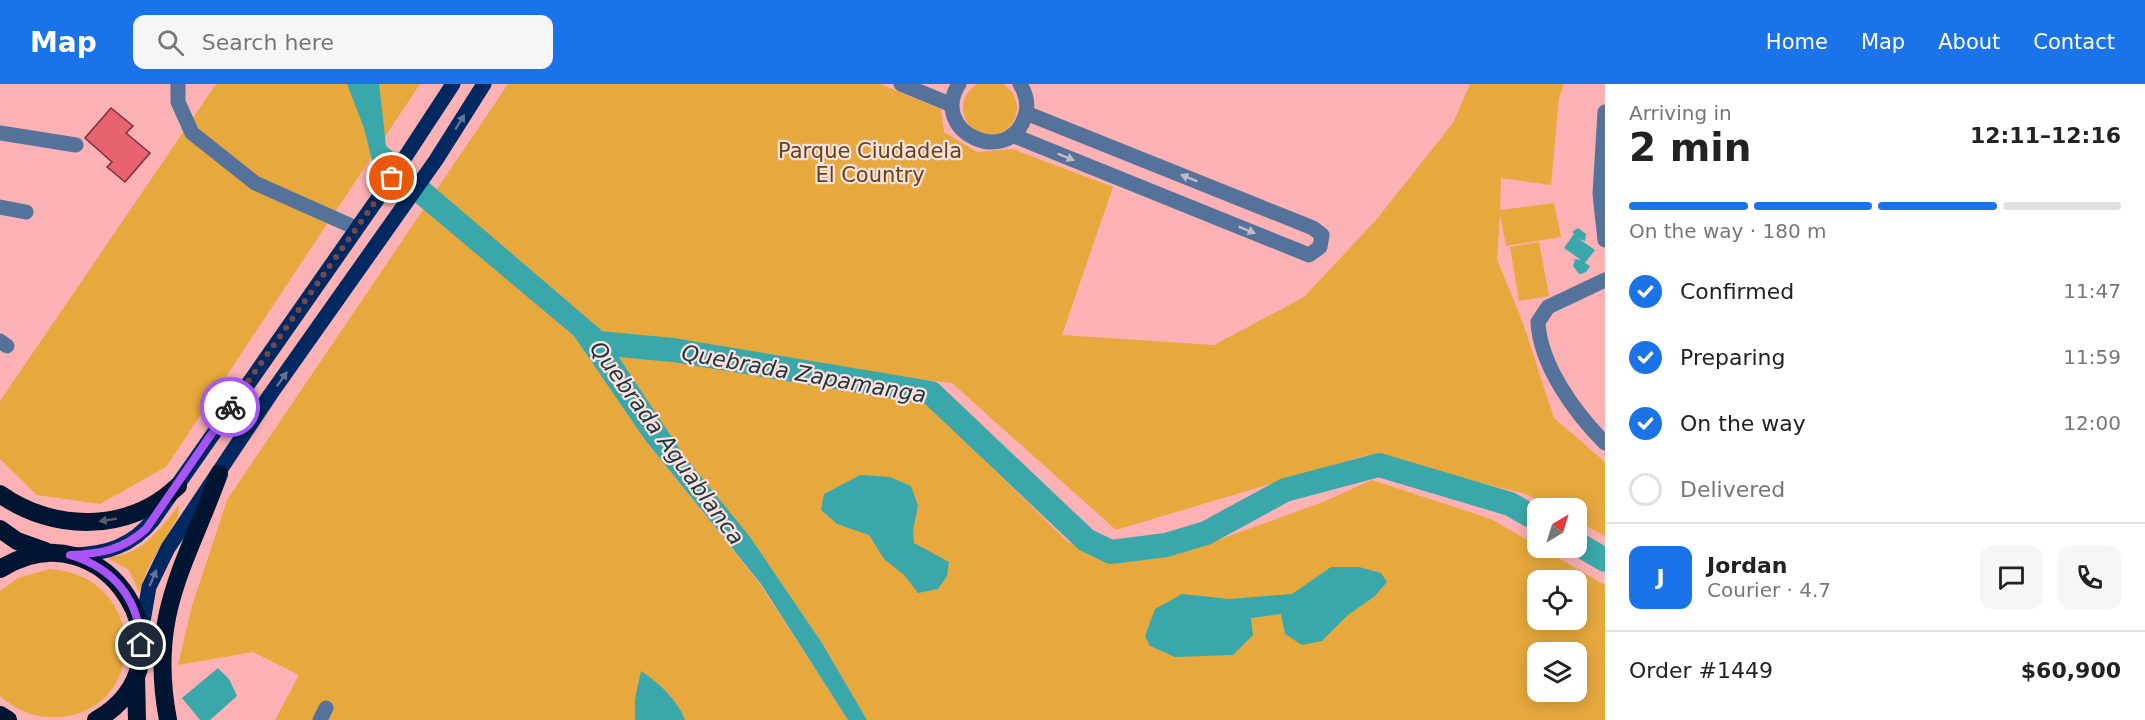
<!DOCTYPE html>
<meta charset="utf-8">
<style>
:root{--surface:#fff;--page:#f6f6f6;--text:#222;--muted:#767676;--line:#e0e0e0;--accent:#1a73e8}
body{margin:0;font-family:"DejaVu Sans",sans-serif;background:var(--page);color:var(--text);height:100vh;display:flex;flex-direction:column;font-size:22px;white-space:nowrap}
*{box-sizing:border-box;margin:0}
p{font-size:20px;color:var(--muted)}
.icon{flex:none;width:33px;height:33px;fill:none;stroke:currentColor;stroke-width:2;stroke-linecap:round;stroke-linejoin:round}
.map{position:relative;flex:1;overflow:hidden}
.sheet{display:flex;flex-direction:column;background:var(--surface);width:540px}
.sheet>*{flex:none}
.needle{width:39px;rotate:38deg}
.controls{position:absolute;left:1527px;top:414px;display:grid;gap:12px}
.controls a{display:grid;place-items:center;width:60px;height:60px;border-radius:12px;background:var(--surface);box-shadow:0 3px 15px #0003;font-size:30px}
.pin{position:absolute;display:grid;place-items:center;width:51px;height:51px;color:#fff;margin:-26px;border:3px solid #fff;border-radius:50%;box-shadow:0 2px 6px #0007}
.courier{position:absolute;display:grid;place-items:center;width:60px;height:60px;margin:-30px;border:4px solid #a855f7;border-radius:50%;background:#fff;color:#222;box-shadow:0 2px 8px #0007}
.summary em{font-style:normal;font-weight:600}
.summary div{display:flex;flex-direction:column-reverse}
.summary{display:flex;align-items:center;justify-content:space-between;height:102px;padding:0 24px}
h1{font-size:39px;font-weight:600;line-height:45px}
.bar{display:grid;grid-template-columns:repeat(4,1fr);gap:9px 6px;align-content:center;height:72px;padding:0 24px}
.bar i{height:8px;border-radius:4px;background:var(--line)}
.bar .on{background:var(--accent)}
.bar p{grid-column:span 4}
.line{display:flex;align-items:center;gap:15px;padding:0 24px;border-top:2px solid var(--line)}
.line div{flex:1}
.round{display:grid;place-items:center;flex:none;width:63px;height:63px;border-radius:12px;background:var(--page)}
ol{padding:0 24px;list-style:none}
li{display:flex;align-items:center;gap:18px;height:66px}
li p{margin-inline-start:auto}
li .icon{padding:6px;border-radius:50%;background:var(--accent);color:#fff;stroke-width:4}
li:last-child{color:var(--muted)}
li i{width:33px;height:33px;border:3px solid var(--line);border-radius:50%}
header{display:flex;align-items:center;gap:36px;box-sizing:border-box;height:84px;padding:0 30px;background:var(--accent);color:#fff}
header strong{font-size:28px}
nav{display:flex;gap:33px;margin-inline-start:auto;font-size:21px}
.search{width:420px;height:54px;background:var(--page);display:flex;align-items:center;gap:15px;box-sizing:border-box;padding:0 21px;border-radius:12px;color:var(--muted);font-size:22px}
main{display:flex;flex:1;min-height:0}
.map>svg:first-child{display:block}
.green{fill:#e7a93e;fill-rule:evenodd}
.water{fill:#3aa8aa}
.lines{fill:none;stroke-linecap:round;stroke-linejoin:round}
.river{stroke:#3aa8aa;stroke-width:24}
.building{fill:#e6636f;stroke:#7d2e36;stroke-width:1.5}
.minor{stroke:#55729b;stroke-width:15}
.major{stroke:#002961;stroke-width:15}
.highway{stroke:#011432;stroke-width:18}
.oneway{fill:#667294}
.oneway2{fill:#c3bac8}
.oneway3{fill:#5a5b6f}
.done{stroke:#77484b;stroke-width:6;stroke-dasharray:0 10.8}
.route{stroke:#a855f7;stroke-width:8}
.labels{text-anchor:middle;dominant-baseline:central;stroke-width:4.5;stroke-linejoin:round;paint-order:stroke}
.park-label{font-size:21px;fill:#624511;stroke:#fee0e1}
.water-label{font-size:22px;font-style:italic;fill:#18393a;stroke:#fee0e1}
</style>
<header>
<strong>Map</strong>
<div class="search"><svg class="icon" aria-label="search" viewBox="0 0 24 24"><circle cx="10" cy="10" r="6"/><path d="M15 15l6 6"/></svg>Search here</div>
<nav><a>Home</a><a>Map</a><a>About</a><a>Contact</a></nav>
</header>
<main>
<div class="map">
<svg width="1605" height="636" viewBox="0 0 1605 636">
<rect width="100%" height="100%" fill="#fcb1b4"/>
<path class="green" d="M963 24a27 27 0 1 1 54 0a27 27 0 1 1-54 0Z
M216,0H420L166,383L100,420L37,411L0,375V317Z
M508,0H880L941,25L944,48L977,68L1012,65L1113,103L1062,251L1214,261L1304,213L1376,136L1453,39L1470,0H1564L1559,14L1551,101L1501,94L1500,126L1554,119L1561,153L1506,162L1500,131L1497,175L1523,239L1554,334L1605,378V452L1577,437L1576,424H1553L1526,410L1367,371L1116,446L952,299L678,268L924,317L1068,458L1118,476L1190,466L1323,418L1372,396L1491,435L1605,501V636H867L822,559L750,454L685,373L612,265H656L611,260L557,238L574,252L645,356L760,500L848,636H275L299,591L253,568L178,581L192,522L227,416ZM1538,496H1576V536H1538ZM1538,568H1576V608H1538Z
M1539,158L1549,212L1519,217L1510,163Z
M179,421L178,433L148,484L139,508L129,486L106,473C141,473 159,446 179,421Z
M49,485C150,490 150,632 54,633C33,634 15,625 0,612V507L18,494Z"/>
<path class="water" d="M347,0H379L386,62L600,245L685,373L750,453L822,559L867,636H848L761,500L645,356L574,252L374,84L364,44Z
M1578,144L1586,150L1585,157L1579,155L1595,166L1585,179L1590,182C1587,188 1584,190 1579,190L1573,182L1575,175L1581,176L1564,164L1574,150L1576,151L1572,148Z
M860,391L890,393L911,402L918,422L913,447L914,459L949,478L947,492L938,505L918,509L904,491L884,475L869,451L837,440L821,426L824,410Z
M1331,483H1359L1381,489L1387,498L1375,512L1348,531L1322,557L1302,561L1285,550L1281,530L1251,534L1253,551L1233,571L1175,573L1150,562L1145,552L1155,525L1182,510L1229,515L1292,510Z
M218,584L229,595L237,612L210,636H200L182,614Z
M641,587C659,599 677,615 685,636H635V615Z"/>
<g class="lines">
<path class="river" d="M598,259L673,266L931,309L1086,456L1111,468L1166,461L1206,449L1285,406L1379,381L1510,420L1538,436
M1576,459L1605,476"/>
</g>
<path class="building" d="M111,24L133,42L126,49L150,69L125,98L107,83L112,78L85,54Z"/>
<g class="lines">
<path class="minor" d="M178,0V18L192,49L255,99L356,144
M901,0L952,21
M959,0C928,48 1009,85 1025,32C1029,21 1026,10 1020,0
M1605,28L1600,110L1605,156
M0,49L76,61
M1012,51L1309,171L1320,163L1322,151L1313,144L1026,29
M0,123L26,128
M1605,196L1548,223L1538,238C1540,281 1575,329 1605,359
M0,257L7,262
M320,636L326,624"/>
<path class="major" d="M73,471C106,470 132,462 153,436L381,110L453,0
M141,549L149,503L168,464L270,311L436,76L484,0"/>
<path class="highway" d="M0,410C53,448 129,449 178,402
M0,445L17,457L45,467
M0,485C107,418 201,577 96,636
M136,593L137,636
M0,631L8,636
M168,636C148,531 185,483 219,390"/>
</g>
<defs><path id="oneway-solid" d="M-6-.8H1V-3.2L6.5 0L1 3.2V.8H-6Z" transform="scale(1.5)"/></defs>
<g class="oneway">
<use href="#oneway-solid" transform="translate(460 38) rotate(-58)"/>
<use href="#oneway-solid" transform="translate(282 295) rotate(-55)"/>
<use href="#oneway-solid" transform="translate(153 494) rotate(-67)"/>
</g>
<g class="oneway2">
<use href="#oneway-solid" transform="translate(1066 73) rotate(22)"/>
<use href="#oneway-solid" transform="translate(1189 94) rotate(-158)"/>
<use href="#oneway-solid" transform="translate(1247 146) rotate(22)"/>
</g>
<use class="oneway3" href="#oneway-solid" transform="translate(108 436) rotate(171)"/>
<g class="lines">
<path class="done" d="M230,323L392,94"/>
<path class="route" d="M141,561C139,515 114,484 70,471C100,470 123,466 146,445L230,323"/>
</g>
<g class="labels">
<g class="park-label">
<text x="870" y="67">Parque Ciudadela<tspan x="870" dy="24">El Country</tspan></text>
</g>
<g class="water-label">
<text transform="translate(804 290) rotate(10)">Quebrada Zapamanga</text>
<text transform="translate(667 359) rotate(54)">Quebrada Aguablanca</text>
</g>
</g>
</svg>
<div class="controls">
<a><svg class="needle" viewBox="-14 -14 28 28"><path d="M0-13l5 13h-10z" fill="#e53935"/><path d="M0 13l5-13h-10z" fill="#767676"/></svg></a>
<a><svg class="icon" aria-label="locate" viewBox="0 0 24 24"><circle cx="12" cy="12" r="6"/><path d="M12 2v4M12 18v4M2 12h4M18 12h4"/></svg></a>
<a><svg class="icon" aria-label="layers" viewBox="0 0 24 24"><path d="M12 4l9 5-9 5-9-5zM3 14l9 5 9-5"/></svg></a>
</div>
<div class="pin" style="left:392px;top:94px;background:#ea580c"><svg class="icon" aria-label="bag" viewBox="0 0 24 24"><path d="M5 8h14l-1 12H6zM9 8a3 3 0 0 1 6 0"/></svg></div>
<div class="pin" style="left:141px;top:561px;background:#1f2937"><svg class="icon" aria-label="home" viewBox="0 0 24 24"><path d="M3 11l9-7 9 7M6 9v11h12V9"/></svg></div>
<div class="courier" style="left:230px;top:323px"><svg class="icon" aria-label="bike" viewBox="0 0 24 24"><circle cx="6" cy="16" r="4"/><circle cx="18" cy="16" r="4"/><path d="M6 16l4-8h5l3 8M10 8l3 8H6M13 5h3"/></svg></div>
</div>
<section class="sheet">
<div class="summary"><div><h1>2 min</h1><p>Arriving in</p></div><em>12:11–12:16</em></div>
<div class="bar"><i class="on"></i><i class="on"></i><i class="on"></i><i></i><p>On the way · 180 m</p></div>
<ol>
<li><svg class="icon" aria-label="check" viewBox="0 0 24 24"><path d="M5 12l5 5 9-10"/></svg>Confirmed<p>11:47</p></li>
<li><svg class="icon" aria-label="check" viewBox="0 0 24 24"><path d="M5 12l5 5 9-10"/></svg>Preparing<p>11:59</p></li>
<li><svg class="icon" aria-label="check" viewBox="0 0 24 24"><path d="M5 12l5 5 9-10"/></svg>On the way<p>12:00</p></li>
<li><i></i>Delivered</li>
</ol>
<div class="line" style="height:108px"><b class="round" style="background:var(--accent);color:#fff">J</b><div><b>Jordan</b><p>Courier · 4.7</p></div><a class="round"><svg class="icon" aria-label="chat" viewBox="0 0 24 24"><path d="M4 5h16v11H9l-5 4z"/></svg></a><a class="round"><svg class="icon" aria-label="phone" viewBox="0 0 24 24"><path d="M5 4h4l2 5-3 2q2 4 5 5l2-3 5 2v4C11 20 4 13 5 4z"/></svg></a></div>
<div class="line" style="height:78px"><div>Order #1449</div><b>$60,900</b></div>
</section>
</main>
